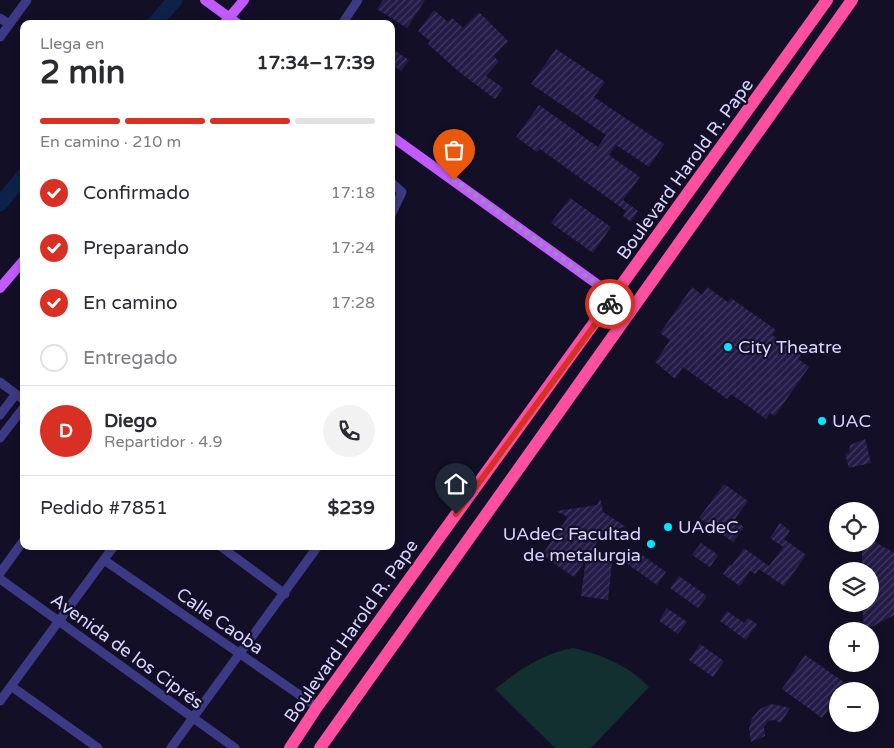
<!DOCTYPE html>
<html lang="es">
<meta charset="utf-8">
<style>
:root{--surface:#fff;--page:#f2f2f3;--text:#2b2b33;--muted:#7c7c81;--line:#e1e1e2;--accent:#d93025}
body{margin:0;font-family:"Varela Round",sans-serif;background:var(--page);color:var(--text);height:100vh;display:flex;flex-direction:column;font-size:19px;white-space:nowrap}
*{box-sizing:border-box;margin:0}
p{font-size:16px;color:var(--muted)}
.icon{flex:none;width:28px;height:28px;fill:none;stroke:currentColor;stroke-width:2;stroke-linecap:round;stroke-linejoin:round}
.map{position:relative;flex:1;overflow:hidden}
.side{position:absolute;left:20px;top:20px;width:375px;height:530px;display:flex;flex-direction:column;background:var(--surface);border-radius:10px;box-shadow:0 2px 8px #0003}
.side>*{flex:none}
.fabs{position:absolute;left:829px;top:502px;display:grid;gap:10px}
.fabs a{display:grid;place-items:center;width:50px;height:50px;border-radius:50%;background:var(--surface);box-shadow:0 2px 8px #0003;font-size:25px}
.pin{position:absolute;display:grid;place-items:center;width:42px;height:42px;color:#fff;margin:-51px -21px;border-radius:50% 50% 50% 0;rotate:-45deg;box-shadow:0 0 5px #0007}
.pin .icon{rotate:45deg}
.courier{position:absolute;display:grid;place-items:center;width:50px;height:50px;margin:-25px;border:4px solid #d93025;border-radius:50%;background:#fff;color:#222;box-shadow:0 1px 6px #0007}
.summary em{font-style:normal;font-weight:800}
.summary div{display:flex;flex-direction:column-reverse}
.summary{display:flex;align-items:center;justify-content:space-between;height:85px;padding:0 20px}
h1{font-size:32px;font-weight:800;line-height:38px}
.bar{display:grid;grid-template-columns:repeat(4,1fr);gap:8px 5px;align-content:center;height:60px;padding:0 20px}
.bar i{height:6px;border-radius:4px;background:var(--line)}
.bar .on{background:var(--accent)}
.bar p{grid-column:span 4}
.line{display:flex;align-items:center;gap:12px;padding:0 20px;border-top:1px solid var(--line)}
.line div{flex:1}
.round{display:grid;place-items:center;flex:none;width:52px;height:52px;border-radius:26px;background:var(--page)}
ol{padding:0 20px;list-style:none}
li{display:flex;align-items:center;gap:15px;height:55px}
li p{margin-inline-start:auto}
li .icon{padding:5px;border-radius:50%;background:var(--accent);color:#fff;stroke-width:4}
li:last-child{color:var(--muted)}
li i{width:28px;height:28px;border:2px solid var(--line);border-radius:50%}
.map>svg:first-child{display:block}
.green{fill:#12302f}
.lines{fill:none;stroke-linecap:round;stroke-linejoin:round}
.river{stroke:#0c2248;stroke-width:15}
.building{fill:url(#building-hatch)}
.minor{stroke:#3d3a85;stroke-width:9}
.major{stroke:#c25bff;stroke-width:10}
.highway{stroke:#ff4fa3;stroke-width:12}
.done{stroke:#948fb3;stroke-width:5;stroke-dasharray:0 9}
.route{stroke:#d93025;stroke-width:6}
.poi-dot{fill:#00e5ff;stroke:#130f26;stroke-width:2}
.labels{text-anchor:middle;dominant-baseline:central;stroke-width:4.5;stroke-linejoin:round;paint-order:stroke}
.street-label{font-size:18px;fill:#d9d4ff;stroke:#130f26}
.poi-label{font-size:18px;fill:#d9d4ff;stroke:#130f26;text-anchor:start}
</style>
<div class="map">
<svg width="894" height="748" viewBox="0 0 894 748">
<defs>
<pattern id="building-hatch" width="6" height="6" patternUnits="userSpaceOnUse" patternTransform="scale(1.25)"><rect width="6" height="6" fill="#241b47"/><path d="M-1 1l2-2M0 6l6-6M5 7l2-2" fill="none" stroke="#433b63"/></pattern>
</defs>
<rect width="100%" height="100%" fill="#130f26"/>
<path class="green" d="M573,648C603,655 627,665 649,687L591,748H555L495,689C519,670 543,653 573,648Z"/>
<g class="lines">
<path class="river" d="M154,24L175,0
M0,204L24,175"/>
</g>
<path class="building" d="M383,0H425L407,28L377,9Z
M434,10L448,22L452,18L463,28L479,12L508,41L493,56L499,61L486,76L503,88L495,99L458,71L428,44L430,41L418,31Z
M391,48L409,60L401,71L391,64Z
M556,49L605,82L594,97L664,144L649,167L616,145L609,155L640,177L623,200L638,211L631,222L623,216L626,211L540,149L537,152L516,137L539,105L598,147L606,135L531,84Z
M570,198L611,227L593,253L551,223Z
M692,287L702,295L707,287L728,302L731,298L776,330L772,335L801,355L798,359L809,367L775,416L770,413L766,419L731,394L727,399L683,367L675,379L655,362L670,340L660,333Z
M865,439L871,463L849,468L845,454L849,453L850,445Z
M724,484L748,501L734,520L744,527L733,542L699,518Z
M600,498L603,512L626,527L605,531L593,548L612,562L608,600L581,596L586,559L574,577L542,555L568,517L556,511L597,505Z
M780,523L790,531L784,539L806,555L784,586L759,569L755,574L750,571L740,586L723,574L729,565L731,566L744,548L769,566L783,547L770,538Z
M870,539L894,553V615L864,631L863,613L858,604H870V571H862V544H870Z
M701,543L718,555L710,567L692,555Z
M635,550L666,572L657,585L626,563Z
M679,576L707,596L698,608L670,588Z
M667,608L687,622L678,634L659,621Z
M727,611L744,623L748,618L757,624L746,640L720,621Z
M700,644L724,661L713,677L689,660Z
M805,655L848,685L844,691H838V710L831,706L822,718L782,689Z
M771,704L790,708L781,723L774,720L768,721L764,727L765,736L751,742L749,729L752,718L760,709Z"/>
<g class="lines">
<path class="minor" d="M0,18L9,24
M342,24L358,0
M0,37L27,0
M391,182L402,192L391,215
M0,382L24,400
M0,415L16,394
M0,438L24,407
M220,546L285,594
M104,560L317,707
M0,573L24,540
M0,579L235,748
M11,686L98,748
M0,701L114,546
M171,748L318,546"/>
<path class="major" d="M205,0L238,24
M224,24L244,0
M391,136L615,297
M0,288L24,260"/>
<path class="highway" d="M290,748L317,707L827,0
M320,748L852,0"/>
</g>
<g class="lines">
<path class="done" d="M454,180L615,297L610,304"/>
<path class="route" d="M456,514L610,304"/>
</g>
<g class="poi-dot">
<circle cx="728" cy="347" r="5"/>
<circle cx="822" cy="421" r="5"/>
<circle cx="668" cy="527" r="5"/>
<circle cx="651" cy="544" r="5"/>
</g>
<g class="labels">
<g class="street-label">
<text transform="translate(685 169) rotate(-54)">Boulevard Harold R. Pape</text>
<text transform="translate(220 621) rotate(35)">Calle Caoba</text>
<text transform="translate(351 631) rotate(-55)">Boulevard Harold R. Pape</text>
<text transform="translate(127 651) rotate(36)">Avenida de los Ciprés</text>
</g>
<g class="poi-label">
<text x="738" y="347">City Theatre</text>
<text x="832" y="421">UAC</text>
<text x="678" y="527">UAdeC</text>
<text x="641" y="534" text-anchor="end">UAdeC Facultad<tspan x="641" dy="21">de metalurgia</tspan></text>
</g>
</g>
</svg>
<div class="fabs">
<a><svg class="icon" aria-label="locate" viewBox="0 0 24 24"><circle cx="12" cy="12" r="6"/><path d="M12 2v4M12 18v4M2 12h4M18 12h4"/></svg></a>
<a><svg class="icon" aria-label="layers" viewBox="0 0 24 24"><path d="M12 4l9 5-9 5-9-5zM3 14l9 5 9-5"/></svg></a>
<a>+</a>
<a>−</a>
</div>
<div class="pin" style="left:454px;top:180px;background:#ea580c"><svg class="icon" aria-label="bag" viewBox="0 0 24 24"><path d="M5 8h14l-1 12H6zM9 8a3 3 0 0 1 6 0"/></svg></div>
<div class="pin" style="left:456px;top:514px;background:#1f2937"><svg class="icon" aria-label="home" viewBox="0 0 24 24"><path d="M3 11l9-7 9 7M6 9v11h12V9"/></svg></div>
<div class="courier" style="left:610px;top:304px"><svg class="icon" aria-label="bike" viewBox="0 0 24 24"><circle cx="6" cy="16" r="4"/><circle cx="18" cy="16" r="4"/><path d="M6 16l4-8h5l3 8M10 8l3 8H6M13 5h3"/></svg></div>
<section class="side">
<div class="summary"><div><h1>2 min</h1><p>Llega en</p></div><em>17:34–17:39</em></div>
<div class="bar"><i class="on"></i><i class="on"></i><i class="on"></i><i></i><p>En camino · 210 m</p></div>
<ol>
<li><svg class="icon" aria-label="check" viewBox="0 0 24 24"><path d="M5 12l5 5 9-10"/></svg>Confirmado<p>17:18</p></li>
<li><svg class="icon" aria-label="check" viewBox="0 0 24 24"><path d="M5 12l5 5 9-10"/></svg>Preparando<p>17:24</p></li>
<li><svg class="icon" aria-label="check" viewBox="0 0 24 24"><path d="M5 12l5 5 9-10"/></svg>En camino<p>17:28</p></li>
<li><i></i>Entregado</li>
</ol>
<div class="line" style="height:90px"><b class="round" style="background:var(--accent);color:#fff">D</b><div><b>Diego</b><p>Repartidor · 4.9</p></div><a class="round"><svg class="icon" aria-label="phone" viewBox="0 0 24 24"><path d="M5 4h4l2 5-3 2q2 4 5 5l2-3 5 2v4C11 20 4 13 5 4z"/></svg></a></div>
<div class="line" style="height:65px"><div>Pedido #7851</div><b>$239</b></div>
</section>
</div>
